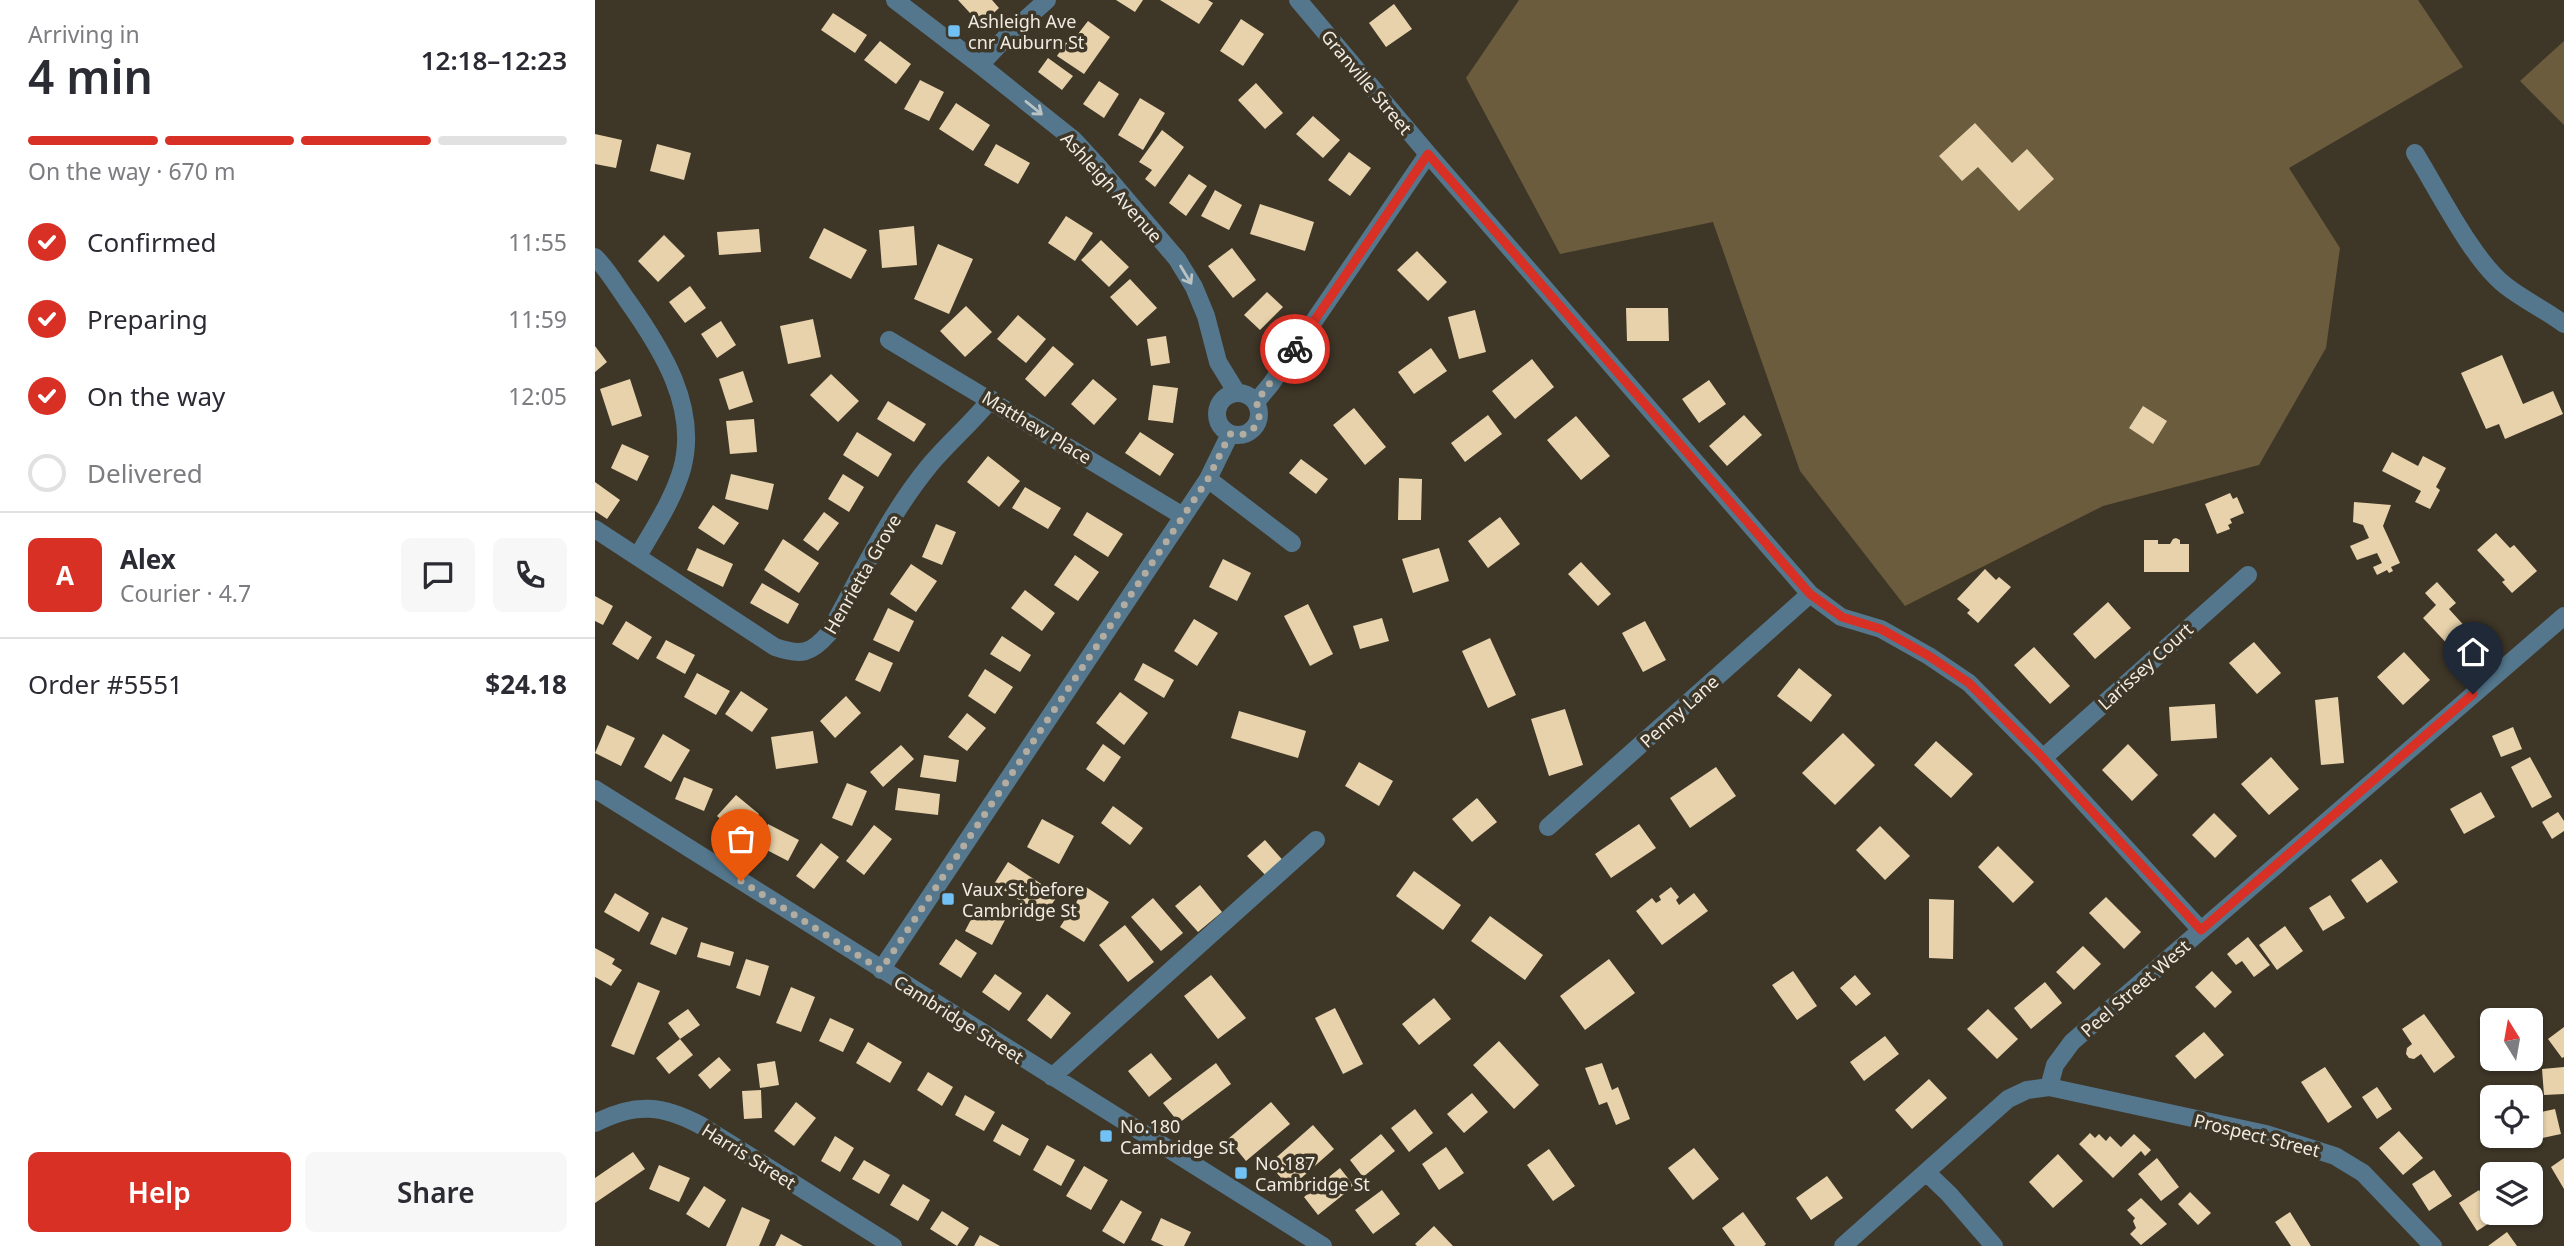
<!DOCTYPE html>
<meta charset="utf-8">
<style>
:root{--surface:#fff;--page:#f7f7f7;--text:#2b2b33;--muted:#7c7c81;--line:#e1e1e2;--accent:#d93025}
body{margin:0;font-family:"Noto Sans",sans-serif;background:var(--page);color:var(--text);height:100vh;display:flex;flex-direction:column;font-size:26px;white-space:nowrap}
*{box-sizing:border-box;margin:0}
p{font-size:23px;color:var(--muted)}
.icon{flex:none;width:38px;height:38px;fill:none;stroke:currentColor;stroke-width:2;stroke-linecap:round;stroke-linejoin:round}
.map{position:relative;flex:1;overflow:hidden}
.panel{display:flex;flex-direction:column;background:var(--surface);width:595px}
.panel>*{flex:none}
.needle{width:46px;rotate:349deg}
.controls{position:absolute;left:1885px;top:1008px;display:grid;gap:14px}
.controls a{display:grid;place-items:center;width:63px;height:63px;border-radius:10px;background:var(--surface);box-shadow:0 2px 5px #0004;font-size:35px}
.pin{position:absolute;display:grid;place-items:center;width:60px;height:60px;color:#fff;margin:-72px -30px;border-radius:50% 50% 50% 0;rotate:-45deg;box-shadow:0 0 7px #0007}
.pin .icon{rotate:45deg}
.courier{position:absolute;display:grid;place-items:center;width:70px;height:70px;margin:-35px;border:5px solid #d93025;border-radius:50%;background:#fff;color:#222;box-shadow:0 2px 9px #0007}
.head em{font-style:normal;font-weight:600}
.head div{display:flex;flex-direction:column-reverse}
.head{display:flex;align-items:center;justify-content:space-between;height:119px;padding:0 28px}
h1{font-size:46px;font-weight:600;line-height:52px}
.bar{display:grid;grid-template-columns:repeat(4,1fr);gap:10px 7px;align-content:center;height:84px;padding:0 28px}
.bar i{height:9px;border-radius:5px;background:var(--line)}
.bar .selected{background:var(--accent)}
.bar p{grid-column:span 4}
.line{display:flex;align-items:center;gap:18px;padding:0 28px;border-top:2px solid var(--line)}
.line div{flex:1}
.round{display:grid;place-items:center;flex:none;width:74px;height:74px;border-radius:10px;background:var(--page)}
ol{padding:0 28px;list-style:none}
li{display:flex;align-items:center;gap:21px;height:77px}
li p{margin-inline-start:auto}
li .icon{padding:7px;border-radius:50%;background:var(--accent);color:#fff;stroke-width:4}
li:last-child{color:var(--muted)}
li i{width:38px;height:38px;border:4px solid var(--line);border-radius:50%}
.action{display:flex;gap:14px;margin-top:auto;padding:14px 28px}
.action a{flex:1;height:80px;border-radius:10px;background:var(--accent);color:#fff;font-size:28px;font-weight:600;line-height:80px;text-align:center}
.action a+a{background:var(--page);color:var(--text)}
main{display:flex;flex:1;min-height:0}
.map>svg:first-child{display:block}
.green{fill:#6b5c3d}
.building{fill:#e7d2ab}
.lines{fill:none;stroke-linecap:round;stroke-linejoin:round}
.minor{stroke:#54778d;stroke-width:18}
.oneway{stroke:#bac3c4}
.done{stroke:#b2aca1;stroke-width:7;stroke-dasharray:0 12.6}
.route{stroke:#d93025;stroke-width:9}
.poi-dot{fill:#71c1f4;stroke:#3e3627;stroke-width:2.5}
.labels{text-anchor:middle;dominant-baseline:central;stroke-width:7;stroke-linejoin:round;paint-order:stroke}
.poi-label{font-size:18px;fill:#f1ece2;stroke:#3e3627;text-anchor:start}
.street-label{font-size:18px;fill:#f1ece2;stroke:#3e3627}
</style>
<main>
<section class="panel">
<div class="head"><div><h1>4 min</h1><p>Arriving in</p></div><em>12:18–12:23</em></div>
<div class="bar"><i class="selected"></i><i class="selected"></i><i class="selected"></i><i></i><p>On the way · 670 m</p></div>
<ol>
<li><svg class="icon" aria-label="check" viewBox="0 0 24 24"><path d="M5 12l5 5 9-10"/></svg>Confirmed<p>11:55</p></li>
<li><svg class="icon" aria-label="check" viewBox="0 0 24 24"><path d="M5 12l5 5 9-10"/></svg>Preparing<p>11:59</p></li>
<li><svg class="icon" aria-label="check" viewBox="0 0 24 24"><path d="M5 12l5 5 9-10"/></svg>On the way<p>12:05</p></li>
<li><i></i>Delivered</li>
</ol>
<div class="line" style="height:126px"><b class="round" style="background:var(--accent);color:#fff">A</b><div><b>Alex</b><p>Courier · 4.7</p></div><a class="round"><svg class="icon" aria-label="chat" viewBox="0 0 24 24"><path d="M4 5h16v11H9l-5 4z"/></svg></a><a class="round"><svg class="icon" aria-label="phone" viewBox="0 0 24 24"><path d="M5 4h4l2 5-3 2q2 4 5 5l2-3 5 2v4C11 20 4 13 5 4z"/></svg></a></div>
<div class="line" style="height:91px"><div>Order #5551</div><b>$24.18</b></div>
<div class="action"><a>Help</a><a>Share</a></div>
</section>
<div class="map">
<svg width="1969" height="1246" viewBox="0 0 1969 1246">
<rect width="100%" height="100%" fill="#3e3627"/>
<path class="green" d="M924,0H1823L1868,67L1694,168L1745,248L1731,348L1664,465L1508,506L1310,606L1205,471L1118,222L965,254L871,78Z
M1969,41V125L1925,81Z"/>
<path class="building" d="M363,0H397L404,8L386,25Z
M521,0H548L540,12Z
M565,0H613L618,3L604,24Z
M799,4L817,29L791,47L774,23Z
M238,13L272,35L260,53L226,30Z
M646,19L669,34L648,66L625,51Z
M493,21L515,37L489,74L462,56L471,42L486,51L476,43Z
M285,41L316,64L301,84L269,60Z
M453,58L478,76L467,90L443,72Z
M325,80L349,92L334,121L309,109Z
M504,81L524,94L509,118L488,104Z
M661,83L688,113L670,129L643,100Z
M545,98L570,113L548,150L523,135Z
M361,103L395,125L378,151L344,129Z
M718,116L745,140L728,158L701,134Z
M1380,123L1417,163L1432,149L1459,179L1424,211L1383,167L1367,181L1344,156Z
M567,130L589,147L560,187L550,179L557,170L544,162Z
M0,134L27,140L21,168L0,164Z
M62,144L96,153L89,180L55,171Z
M401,144L435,163L423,184L389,165Z
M754,152L776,168L755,196L733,180Z
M594,174L612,186L591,216L574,203Z
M620,190L647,205L634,230L606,216Z
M665,204L719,222L710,251L655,234Z
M471,216L498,233L480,261L453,243Z
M319,226L322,265L287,268L284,230Z
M229,228L272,250L256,279L214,258Z
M164,229L166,252L124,255L122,232Z
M69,235L90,256L63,282L43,261Z
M506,240L534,267L514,287L486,260Z
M343,244L378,259L354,314L319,299Z
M637,248L661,280L638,298L613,266Z
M822,251L852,282L833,301L802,270Z
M535,279L562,308L542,326L515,297Z
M95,286L111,308L90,323L74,302Z
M672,292L688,307L665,330L649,315Z
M371,306L397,332L370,357L345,331Z
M1031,308H1073L1074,341H1032Z
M880,310L891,352L864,359L853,317Z
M423,315L451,339L431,363L402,339Z
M218,319L226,357L193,364L185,326Z
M126,321L141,345L122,358L106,334Z
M571,336L575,363L556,366L552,339Z
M0,346L12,362L0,372Z
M458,346L479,364L450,397L430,379Z
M836,348L852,371L819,394L803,372Z
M1907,355L1928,404L1958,391L1968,414L1910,439L1904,424L1891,429L1866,373Z
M937,359L959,387L920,419L897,391Z
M148,371L158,402L134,410L124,379Z
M236,374L264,401L243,422L215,395Z
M35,379L47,416L17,426L5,389Z
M498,379L522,399L499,425L476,404Z
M1114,380L1131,404L1104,423L1087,399Z
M558,385L583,388L578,423L553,420Z
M293,401L331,424L319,442L282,419Z
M1548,406L1572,421L1558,444L1534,428Z
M759,408L791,447L770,465L738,425Z
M893,415L907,434L870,462L856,443Z
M1149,415L1167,435L1132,466L1114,446Z
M981,416L1015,456L986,480L952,440Z
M159,419L162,452L135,454L131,421Z
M262,432L297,454L283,477L248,455Z
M545,432L579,454L565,476L530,453Z
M27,444L54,456L42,481L16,468Z
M1797,452L1823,466L1828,456L1851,468L1841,487L1845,490L1835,509L1820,502L1826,491L1787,471Z
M393,456L425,481L404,507L372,482Z
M706,459L733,479L721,494L694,473Z
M136,474L179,484L173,510L130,499Z
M248,474L269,487L254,512L233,499Z
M804,478L827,479L826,520H803Z
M0,482L25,500L12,519L0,511Z
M430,487L466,508L453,529L417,508Z
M1635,493L1638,499L1642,497L1649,513L1635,519L1637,523L1633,525L1635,529L1622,534L1610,504Z
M1759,502L1796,505L1788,526L1805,563L1796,567L1798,571L1794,573L1792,570L1782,575L1778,567L1787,563L1782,553L1762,560L1755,546L1774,538L1768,525L1758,522Z
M118,505L144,523L129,545L103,528Z
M229,512L244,523L223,551L208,540Z
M492,512L528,534L513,557L478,535Z
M905,517L925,544L893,568L873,541Z
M341,524L361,532L347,565L327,557Z
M1901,533L1915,548L1919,545L1942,571L1917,593L1907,582L1910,580L1882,550Z
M1581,538L1585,540V544H1594V572H1549V540H1563V544H1575L1578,539Z
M188,539L224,563L204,593L169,570Z
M102,548L138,564L128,587L92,570Z
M844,548L854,581L818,593L807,559Z
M480,555L504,572L483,601L459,585Z
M628,559L656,573L642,601L614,587Z
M986,562L1016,594L1003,606L973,574Z
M316,564L342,581L321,612L295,594Z
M1390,569L1401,580L1404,577L1416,587L1383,623L1372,613L1375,610L1362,599Z
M1842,582L1861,603L1854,609L1874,631L1856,648L1828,618L1841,605L1830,593Z
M167,583L204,604L193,624L155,603Z
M430,590L460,613L447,631L416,608Z
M0,596L18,606L8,625L0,621Z
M1513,602L1536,628L1500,659L1478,634Z
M713,604L738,654L715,666L689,616Z
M293,608L319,621L304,652L278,640Z
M787,618L794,641L765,649L758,626Z
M599,619L623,633L602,666L579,651Z
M31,621L57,637L43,660L17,644Z
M1050,621L1071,660L1048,672L1027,633Z
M407,636L436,655L425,672L395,654Z
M895,638L921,695L893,708L867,651Z
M71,640L100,655L90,674L61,658Z
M1659,642L1686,673L1662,694L1634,663Z
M1439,647L1475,686L1455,704L1419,665Z
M274,652L298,663L285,692L260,680Z
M1809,652L1835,680L1808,705L1782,677Z
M548,663L579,680L569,698L539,680Z
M1204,668L1237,695L1216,722L1182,696Z
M390,669L418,687L400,714L373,696Z
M102,673L135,691L121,715L89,697Z
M146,691L173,709L157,732L130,714Z
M525,692L553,713L529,745L501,723Z
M251,696L266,713L240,738L225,721Z
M1743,697L1749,763L1726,765L1720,700Z
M1620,704L1622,738L1576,741L1574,707Z
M970,709L988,765L954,776L936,719Z
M644,711L711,731L703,758L636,738Z
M372,713L391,728L372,751L353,737Z
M12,725L40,738L26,766L0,753Z
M1918,727L1927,749L1906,757L1897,736Z
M218,731L223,763L181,769L176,737Z
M1248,733L1280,765L1240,805L1207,773Z
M68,734L95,750L76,782L49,767Z
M1341,741L1378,774L1356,798L1319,765Z
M508,744L526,757L509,782L491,769Z
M1533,744L1563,775L1537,801L1507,770Z
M306,745L319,759L288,787L275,772Z
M329,755L364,760L361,782L325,777Z
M1676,757L1704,789L1674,815L1646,784Z
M1935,757L1957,797L1937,808L1916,767Z
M764,762L798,781L784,806L750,786Z
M1121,767L1141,796L1095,828L1075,798Z
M89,777L118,789L109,811L80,799Z
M252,783L272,791L257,826L237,818Z
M303,788L345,794L343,815L300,810Z
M1886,792L1900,817L1869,834L1855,809Z
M141,795L164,814L145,836L122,816Z
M882,798L902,822L877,842L857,819Z
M518,806L548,828L535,845L506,823Z
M1963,812L1969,821V831L1957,839L1947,822Z
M1619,813L1642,836L1620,858L1597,835Z
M447,819L479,836L464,864L432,847Z
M173,824L204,840L193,861L162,845Z
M1044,824L1061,848L1016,878L1000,854Z
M279,825L297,839L269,875L251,861Z
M1285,826L1315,856L1290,880L1261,850Z
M670,840L692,865L675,880L652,856Z
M226,843L244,857L219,889L201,876Z
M1403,846L1439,882L1418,903L1383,867Z
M1786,859L1803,882L1772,903L1756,880Z
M413,862L463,895L449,916L399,884Z
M819,871L866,905L848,930L801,896Z
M605,885L627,912L603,932L580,906Z
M491,887L514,902L489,942L465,927Z
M1076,887L1084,897L1081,900L1084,905L1099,893L1113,911L1067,945L1041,911L1057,898L1061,903L1066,900L1064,896Z
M20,893L54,913L44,932L9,912Z
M1735,895L1750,918L1728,931L1714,908Z
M1511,897L1546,932L1529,949L1494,913Z
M558,898L588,933L566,951L536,917Z
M1334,899L1359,900L1358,959L1334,958Z
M383,906L410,920L397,945L370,931Z
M895,916L948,955L930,980L876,941Z
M67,917L93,928L81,955L55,944Z
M530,925L559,962L533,982L504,945Z
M1690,926L1708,951L1682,970L1664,945Z
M1653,937L1675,965L1659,977L1647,961L1641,965L1632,954Z
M361,939L382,953L366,978L344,964Z
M106,942L139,952L135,966L102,957Z
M1488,946L1506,964L1479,990L1461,972Z
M0,948L20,959L17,964L27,970L16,986L0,977Z
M151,959L174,966L165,996L141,988Z
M1014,959L1040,993L990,1030L965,996Z
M1198,971L1222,1006L1202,1020L1177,985Z
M1617,971L1637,992L1620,1008L1600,987Z
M400,974L427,993L414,1011L387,992Z
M616,975L651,1018L623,1039L589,996Z
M1260,975L1276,994L1261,1006L1245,988Z
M43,982L65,991L39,1055L16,1046Z
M1450,982L1467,1003L1436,1029L1419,1008Z
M196,987L220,997L206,1032L181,1023Z
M452,994L476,1013L456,1039L432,1020Z
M839,998L856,1019L824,1045L807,1024Z
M740,1008L768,1064L748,1074L720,1018Z
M93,1009L105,1025L85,1039L98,1055L74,1074L61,1058L85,1039L73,1023Z
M1393,1009L1423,1039L1402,1059L1372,1029Z
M1829,1014L1860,1057L1839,1073L1826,1054L1819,1059L1814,1058L1811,1054L1812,1048L1817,1044L1807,1029Z
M235,1018L259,1029L248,1052L224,1041Z
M1969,1027V1057L1967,1058L1953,1039Z
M1609,1032L1629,1055L1600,1079L1580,1056Z
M1290,1036L1304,1054L1269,1081L1255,1062Z
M904,1041L944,1085L919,1109L878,1065Z
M273,1042L307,1062L295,1083L261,1063Z
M556,1053L577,1079L554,1097L533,1071Z
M124,1057L136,1070L115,1089L103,1075Z
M180,1061L184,1085L165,1088L162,1064Z
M621,1063L636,1084L584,1123L568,1103Z
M1007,1063L1017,1090L1023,1087L1035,1119L1021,1125L1012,1102L1004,1105L990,1068Z
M1730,1067L1757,1107L1733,1123L1706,1082Z
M1969,1067V1094L1949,1095L1947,1069Z
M333,1072L358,1087L347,1106L322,1090Z
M1334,1079L1352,1098L1317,1129L1300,1110Z
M1782,1087L1797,1109L1782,1119L1767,1097Z
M166,1090L167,1118L149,1119L147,1091Z
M877,1093L893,1112L869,1133L852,1114Z
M370,1095L400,1112L389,1131L360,1115Z
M201,1102L221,1118L199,1146L179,1131Z
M676,1102L695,1124L651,1161L633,1139Z
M820,1109L838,1133L814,1152L796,1128Z
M1960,1109L1966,1134L1928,1142L1926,1136H1936V1114Z
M407,1124L434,1139L425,1156L398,1141Z
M718,1125L739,1149L695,1188L674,1164Z
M1804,1131L1828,1158L1808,1175L1784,1148Z
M1495,1133L1500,1138L1504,1134L1511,1141L1515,1136L1526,1147L1539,1134L1556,1150L1550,1156L1546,1151L1518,1178L1484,1144Z
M786,1134L800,1151L768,1177L755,1160Z
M240,1136L259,1148L245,1172L226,1161Z
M452,1145L480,1160L466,1186L438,1170Z
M851,1147L869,1173L844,1190L827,1164Z
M1099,1148L1124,1179L1098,1200L1073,1168Z
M954,1149L980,1186L958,1201L932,1165Z
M38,1152L50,1169L0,1203V1178Z
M1463,1154L1488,1181L1458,1208L1434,1182Z
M1562,1158L1584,1187L1566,1201L1543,1174Z
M1969,1158V1189L1956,1167Z
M269,1160L295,1175L284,1194L257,1179Z
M64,1165L95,1178L84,1202L54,1189Z
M489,1166L513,1180L496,1210L471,1196Z
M745,1168L759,1186L723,1215L709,1197Z
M1839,1170L1857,1196L1834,1211L1817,1184Z
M1232,1176L1248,1198L1216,1220L1201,1198Z
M308,1184L335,1200L323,1221L295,1205Z
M109,1186L131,1200L114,1228L91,1214Z
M787,1190L805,1214L778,1234L760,1210Z
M1884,1190L1902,1218L1882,1231L1864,1203Z
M1595,1192L1616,1213L1603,1225L1583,1204Z
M1546,1198L1572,1224L1546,1245L1535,1234L1541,1228L1538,1221L1540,1218L1532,1210Z
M526,1200L547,1212L529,1244L507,1231Z
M147,1207L175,1220L164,1246H131Z
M347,1211L374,1228L362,1246L335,1229Z
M1148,1212L1171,1244L1169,1246H1140L1127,1228Z
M1695,1212L1716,1246H1696L1680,1222Z
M566,1218L596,1232L589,1246H569L556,1240Z
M839,1226L858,1246H822L820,1244Z
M1912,1232L1922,1246H1893Z
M186,1234L208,1246H180Z
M385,1235L405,1246H379Z"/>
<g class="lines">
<path class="minor" d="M300,0L385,65L479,140L502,165L582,259L599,287L611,316L623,362L642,393
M703,0L833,154L1215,594L1246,617L1286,629L1334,656L1374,683L1448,758L1606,930
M385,65L413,35L452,0
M1820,153C1843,190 1878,261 1911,286C1929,300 1950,310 1969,324
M0,257C13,270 22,286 32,300C66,348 104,407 87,469C78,500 59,528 43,556
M294,340L588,516
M622 414a21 21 0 1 1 42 0a21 21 0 1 1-42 0Z
M661,402L676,384L833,154
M613,479L697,543
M0,529L180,647C206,656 216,654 234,633C265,577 293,516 334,466C353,443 377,423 396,399
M1448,758L1653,575
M0,789L728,1246
M953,827L1215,594
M286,970L613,479L635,434
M457,1077L721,840
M1454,1087L1460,1065L1477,1042L1969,616
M0,1123C41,1102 68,1105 107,1126L298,1246
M1331,1172L1354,1194L1399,1246
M1248,1246L1413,1099L1432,1090L1454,1087L1671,1134L1740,1156L1768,1173L1838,1246"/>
</g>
<defs><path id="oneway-shaft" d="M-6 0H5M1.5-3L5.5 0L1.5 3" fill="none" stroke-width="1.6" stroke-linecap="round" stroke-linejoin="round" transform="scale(1.75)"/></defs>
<g class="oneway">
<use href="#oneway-shaft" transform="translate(439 108) rotate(39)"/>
<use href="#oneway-shaft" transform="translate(591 275) rotate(59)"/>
</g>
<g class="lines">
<path class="done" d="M146,881L286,970L613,479L635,434C656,439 671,421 661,402L700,349"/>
<path class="route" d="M700,349L833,154L1215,594L1247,617L1286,629L1334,656L1374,683L1448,758L1606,930L1878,694"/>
</g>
<g class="poi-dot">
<rect x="352" y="24" width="14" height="14" rx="3.5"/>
<rect x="346" y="892" width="14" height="14" rx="3.5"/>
<rect x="504" y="1129" width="14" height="14" rx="3.5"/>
<rect x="639" y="1166" width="14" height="14" rx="3.5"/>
</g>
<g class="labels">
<g class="poi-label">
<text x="373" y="21">Ashleigh Ave<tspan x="373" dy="21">cnr Auburn St</tspan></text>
<text x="367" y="889">Vaux St before<tspan x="367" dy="21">Cambridge St</tspan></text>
<text x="525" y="1126">No.180<tspan x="525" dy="21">Cambridge St</tspan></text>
<text x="660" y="1163">No.187<tspan x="660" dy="21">Cambridge St</tspan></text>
</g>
<g class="street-label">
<text transform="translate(772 82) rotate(50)">Granville Street</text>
<text transform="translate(517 187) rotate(48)">Ashleigh Avenue</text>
<text transform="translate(442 427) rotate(31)">Matthew Place</text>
<text transform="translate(267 574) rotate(-60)">Henrietta Grove</text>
<text transform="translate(1550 666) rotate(-42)">Larissey Court</text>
<text transform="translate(1084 711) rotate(-42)">Penny Lane</text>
<text transform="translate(1540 988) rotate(-41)">Peel Street West</text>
<text transform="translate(364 1019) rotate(32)">Cambridge Street</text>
<text transform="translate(1662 1135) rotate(14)">Prospect Street</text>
<text transform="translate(154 1156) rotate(32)">Harris Street</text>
</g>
</g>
</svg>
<div class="controls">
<a><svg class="needle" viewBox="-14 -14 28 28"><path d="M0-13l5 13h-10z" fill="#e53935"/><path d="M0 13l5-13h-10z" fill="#7c7c81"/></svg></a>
<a><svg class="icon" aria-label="locate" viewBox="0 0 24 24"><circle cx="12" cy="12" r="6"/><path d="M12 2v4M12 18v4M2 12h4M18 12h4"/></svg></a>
<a><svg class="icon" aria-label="layers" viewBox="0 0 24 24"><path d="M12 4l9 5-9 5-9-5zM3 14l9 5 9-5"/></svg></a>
</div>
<div class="pin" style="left:146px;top:881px;background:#ea580c"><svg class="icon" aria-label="bag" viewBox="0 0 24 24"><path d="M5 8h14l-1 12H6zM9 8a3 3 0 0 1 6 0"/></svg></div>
<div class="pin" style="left:1878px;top:694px;background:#1f2937"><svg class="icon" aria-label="home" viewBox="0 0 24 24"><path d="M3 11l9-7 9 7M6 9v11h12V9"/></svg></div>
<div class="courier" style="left:700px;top:349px"><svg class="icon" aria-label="bike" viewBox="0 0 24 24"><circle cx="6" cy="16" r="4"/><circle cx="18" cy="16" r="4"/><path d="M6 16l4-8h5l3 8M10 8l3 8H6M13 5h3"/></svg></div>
</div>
</main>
